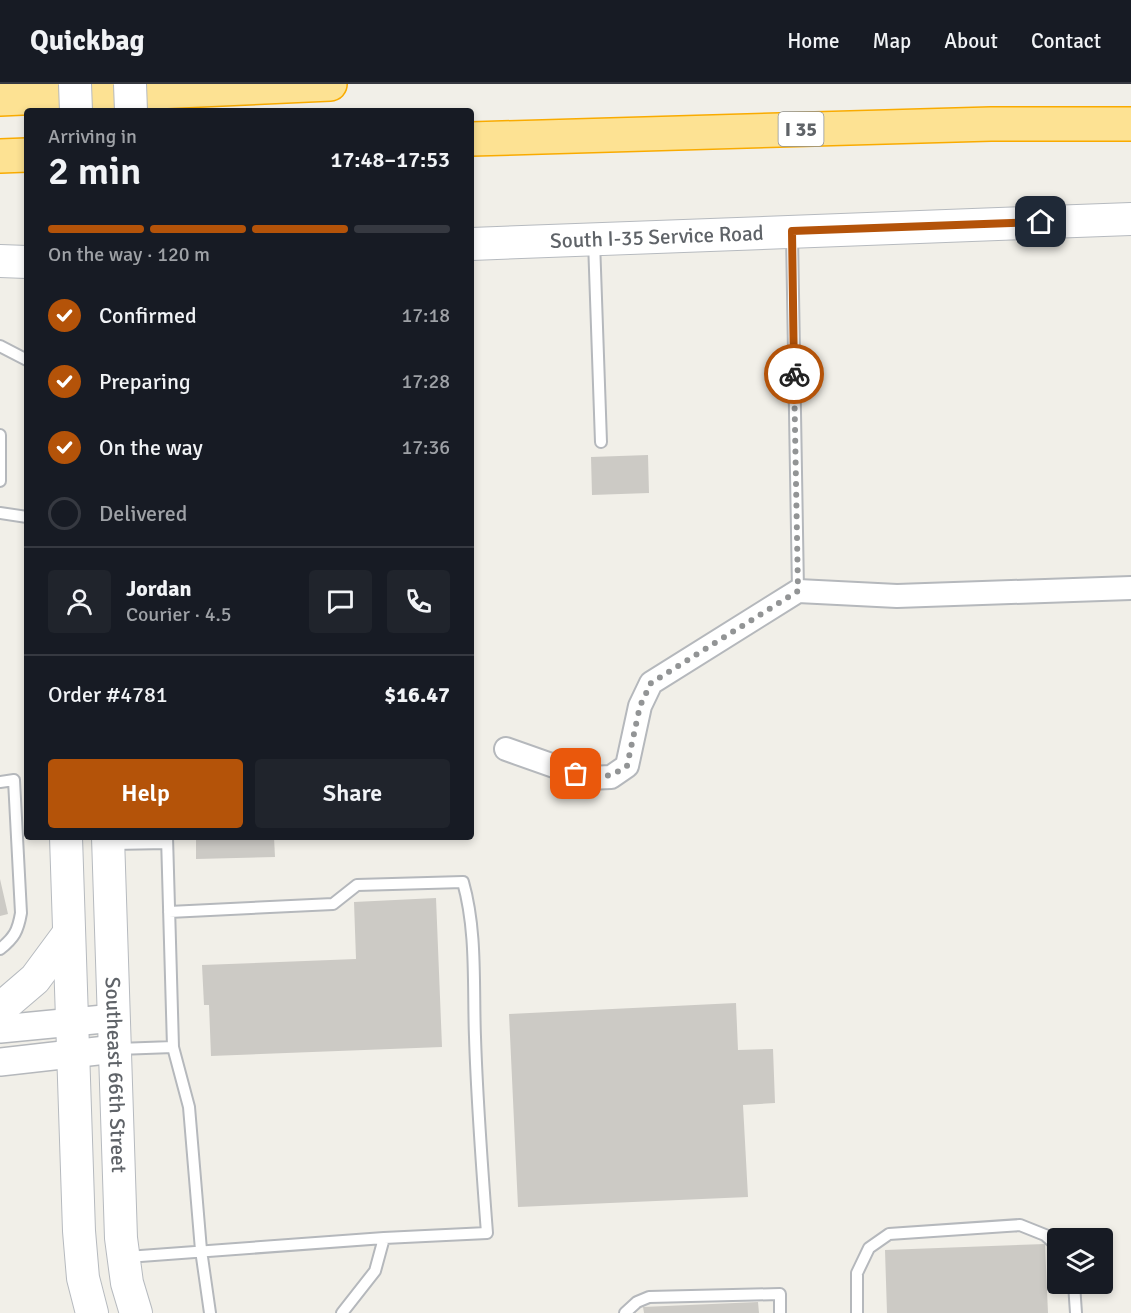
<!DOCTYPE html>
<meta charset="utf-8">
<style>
:root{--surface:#171b24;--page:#20242c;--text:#f1f3f6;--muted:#9ea1a6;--line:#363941;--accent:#b45309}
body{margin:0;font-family:Signika,sans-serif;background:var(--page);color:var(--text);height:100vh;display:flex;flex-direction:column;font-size:22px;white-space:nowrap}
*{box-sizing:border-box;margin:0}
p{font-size:20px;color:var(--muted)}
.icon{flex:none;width:33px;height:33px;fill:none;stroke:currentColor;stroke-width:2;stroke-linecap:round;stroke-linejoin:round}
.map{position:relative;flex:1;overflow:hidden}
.panel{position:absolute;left:24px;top:24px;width:450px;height:732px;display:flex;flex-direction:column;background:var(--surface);border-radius:6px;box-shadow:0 3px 9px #0003}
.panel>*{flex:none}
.controls{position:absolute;left:1047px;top:1144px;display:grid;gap:12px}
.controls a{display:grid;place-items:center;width:66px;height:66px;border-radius:6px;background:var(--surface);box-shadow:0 3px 9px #0003;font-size:30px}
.pin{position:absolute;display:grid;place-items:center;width:51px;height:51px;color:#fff;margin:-26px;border-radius:12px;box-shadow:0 3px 9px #0006}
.courier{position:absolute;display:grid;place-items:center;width:60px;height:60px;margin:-30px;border:4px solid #b45309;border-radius:50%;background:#fff;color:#222;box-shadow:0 2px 8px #0007}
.headline em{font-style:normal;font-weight:600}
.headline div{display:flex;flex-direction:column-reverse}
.headline{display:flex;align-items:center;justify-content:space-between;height:102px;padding:0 24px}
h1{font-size:39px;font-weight:600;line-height:45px}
.bar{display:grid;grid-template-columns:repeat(4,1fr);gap:9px 6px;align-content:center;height:72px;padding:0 24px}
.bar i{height:8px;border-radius:4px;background:var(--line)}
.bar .on{background:var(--accent)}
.bar p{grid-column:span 4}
.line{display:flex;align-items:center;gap:15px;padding:0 24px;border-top:2px solid var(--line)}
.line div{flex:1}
.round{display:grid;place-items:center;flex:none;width:63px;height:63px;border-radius:6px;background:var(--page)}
ol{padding:0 24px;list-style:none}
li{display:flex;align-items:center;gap:18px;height:66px}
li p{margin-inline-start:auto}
li .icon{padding:6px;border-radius:50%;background:var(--accent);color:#fff;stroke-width:4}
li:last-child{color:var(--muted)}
li i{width:33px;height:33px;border:3px solid var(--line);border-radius:50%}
.cta{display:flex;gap:12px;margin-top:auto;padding:12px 24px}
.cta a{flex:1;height:69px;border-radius:6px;background:var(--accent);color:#fff;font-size:24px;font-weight:600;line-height:69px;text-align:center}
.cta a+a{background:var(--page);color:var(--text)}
header{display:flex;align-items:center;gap:36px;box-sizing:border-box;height:84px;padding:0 30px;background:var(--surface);border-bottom:2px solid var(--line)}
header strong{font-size:28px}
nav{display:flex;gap:33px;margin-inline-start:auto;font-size:21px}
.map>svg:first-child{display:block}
.building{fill:#cccac5}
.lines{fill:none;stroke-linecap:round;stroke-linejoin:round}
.service-casing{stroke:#b5b8bc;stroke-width:14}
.minor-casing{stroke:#b5b8bc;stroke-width:26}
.tertiary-casing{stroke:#b5b8bc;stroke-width:30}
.secondary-casing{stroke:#b6babf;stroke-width:34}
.motorway-casing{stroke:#f9ab00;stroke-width:36}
.service{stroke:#fff;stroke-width:10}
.minor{stroke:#fff;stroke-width:22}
.tertiary{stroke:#fff;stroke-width:27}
.secondary{stroke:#fff;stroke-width:32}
.motorway{stroke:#fde293;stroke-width:33}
.secondary-bridge-casing{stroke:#b6babf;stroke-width:34;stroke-linecap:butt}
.secondary-bridge{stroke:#fff;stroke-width:32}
.done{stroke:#929495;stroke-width:6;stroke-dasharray:0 10.8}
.route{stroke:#b45309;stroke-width:8}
.labels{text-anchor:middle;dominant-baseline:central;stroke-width:5;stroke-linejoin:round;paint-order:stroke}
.shield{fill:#fff;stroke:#8f9295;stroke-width:1.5}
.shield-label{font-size:20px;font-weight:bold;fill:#5f6368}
.street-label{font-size:21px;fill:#5f6368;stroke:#fff}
</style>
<header>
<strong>Quickbag</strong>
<nav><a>Home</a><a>Map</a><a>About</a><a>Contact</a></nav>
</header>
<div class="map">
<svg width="1131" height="1229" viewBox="0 0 1131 1229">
<rect width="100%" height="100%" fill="#f1efe8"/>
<path class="building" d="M648,371L649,409L592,411L591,373Z
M196,753H274L275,773L196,775Z
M0,795L8,830L0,832Z
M436,814L442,963L211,972L209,921H204L202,881L356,875L354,818Z
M736,919L738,966L773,965L775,1019L743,1021L748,1113L518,1123L509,930Z
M1045,1160L1048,1229H887L885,1166Z
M758,1218L759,1229H644L643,1223Z"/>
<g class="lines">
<g class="service-casing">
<path id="service" d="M792,150L798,507
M594,157L601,358
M0,262L27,276
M0,397V351
M0,429L27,433
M0,698L14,696L21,829C18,847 14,854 0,865
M112,760L167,759
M169,828L333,820L357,801L463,798C477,847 473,902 475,953C477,1018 482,1084 487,1149L384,1154L375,1187L342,1229
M173,963L189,1023L201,1166L210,1229
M118,965L173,963L167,753
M127,1173L384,1154
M1074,1200L1076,1229
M625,1229L637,1218L649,1213L780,1210V1229
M857,1229V1189L869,1164L889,1150L1020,1141L1045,1151L1058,1163"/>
</g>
<g class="minor-casing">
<path id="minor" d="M506,665L588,694L611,693L627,682L640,622L651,599L798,507L897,512L1131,504"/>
</g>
<g class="tertiary-casing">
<path id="tertiary" d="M0,945L114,934
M0,978L115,965"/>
</g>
<g class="secondary-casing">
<g id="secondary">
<path id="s1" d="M471,160L1131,135"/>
<path d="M0,177L27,178"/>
<path d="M66,753L79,1147L83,1194L92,1229"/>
<path id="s2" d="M108,753L121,1154L127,1199L136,1229"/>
<path d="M0,925L35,895L69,849"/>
</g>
</g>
<g class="motorway-casing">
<path id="motorway" d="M0,15L330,0
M471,55L991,40H1131
M0,72L27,71"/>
</g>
<use href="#service" class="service"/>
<use href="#minor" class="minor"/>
<use href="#tertiary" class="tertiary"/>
<use href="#secondary" class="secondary"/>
<use href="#motorway" class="motorway"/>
<g class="secondary-bridge-casing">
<path id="secondary-bridge" d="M75,0L76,27
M130,0L131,27"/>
</g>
<use href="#secondary-bridge" class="secondary-bridge"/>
</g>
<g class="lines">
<path class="done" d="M576,690C596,696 610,694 627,682L640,622L651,599L798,507L794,290"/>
<path class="route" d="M794,290L792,147L1041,138"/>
</g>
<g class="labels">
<rect class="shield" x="778.5" y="28" width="45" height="34" rx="4.5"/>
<g class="shield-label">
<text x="801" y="45">I 35</text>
</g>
<g class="street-label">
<text stroke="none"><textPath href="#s1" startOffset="186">South I-35 Service Road</textPath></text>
<text stroke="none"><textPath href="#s2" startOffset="238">Southeast 66th Street</textPath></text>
</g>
</g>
</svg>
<div class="controls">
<a><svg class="icon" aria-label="layers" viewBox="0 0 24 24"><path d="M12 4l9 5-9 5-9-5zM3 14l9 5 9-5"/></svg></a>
</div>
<div class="pin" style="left:576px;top:690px;background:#ea580c"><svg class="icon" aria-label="bag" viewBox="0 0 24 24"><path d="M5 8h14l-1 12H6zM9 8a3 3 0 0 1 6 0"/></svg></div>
<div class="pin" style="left:1041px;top:138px;background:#1f2937"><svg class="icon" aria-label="home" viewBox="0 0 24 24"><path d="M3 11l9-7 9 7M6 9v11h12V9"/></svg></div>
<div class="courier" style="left:794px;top:290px"><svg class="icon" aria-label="bike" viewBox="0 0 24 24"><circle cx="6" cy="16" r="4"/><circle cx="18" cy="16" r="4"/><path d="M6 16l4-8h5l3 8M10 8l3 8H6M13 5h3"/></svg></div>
<section class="panel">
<div class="headline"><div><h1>2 min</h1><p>Arriving in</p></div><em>17:48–17:53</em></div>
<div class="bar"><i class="on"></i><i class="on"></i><i class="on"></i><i></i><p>On the way · 120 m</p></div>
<ol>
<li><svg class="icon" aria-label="check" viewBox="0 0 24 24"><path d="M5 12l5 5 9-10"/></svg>Confirmed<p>17:18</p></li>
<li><svg class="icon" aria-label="check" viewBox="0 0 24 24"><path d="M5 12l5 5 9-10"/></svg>Preparing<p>17:28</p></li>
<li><svg class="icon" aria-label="check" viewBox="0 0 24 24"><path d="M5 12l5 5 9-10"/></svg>On the way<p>17:36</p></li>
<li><i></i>Delivered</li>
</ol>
<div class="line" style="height:108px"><a class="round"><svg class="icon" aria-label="person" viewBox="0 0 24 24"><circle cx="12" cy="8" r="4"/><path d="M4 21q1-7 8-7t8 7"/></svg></a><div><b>Jordan</b><p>Courier · 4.5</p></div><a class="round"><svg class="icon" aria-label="chat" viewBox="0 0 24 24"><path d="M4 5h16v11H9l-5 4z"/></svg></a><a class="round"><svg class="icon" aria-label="phone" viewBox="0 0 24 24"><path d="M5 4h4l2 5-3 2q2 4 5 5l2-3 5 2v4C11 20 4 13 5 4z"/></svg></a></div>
<div class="line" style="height:78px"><div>Order #4781</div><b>$16.47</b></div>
<div class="cta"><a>Help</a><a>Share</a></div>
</section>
</div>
